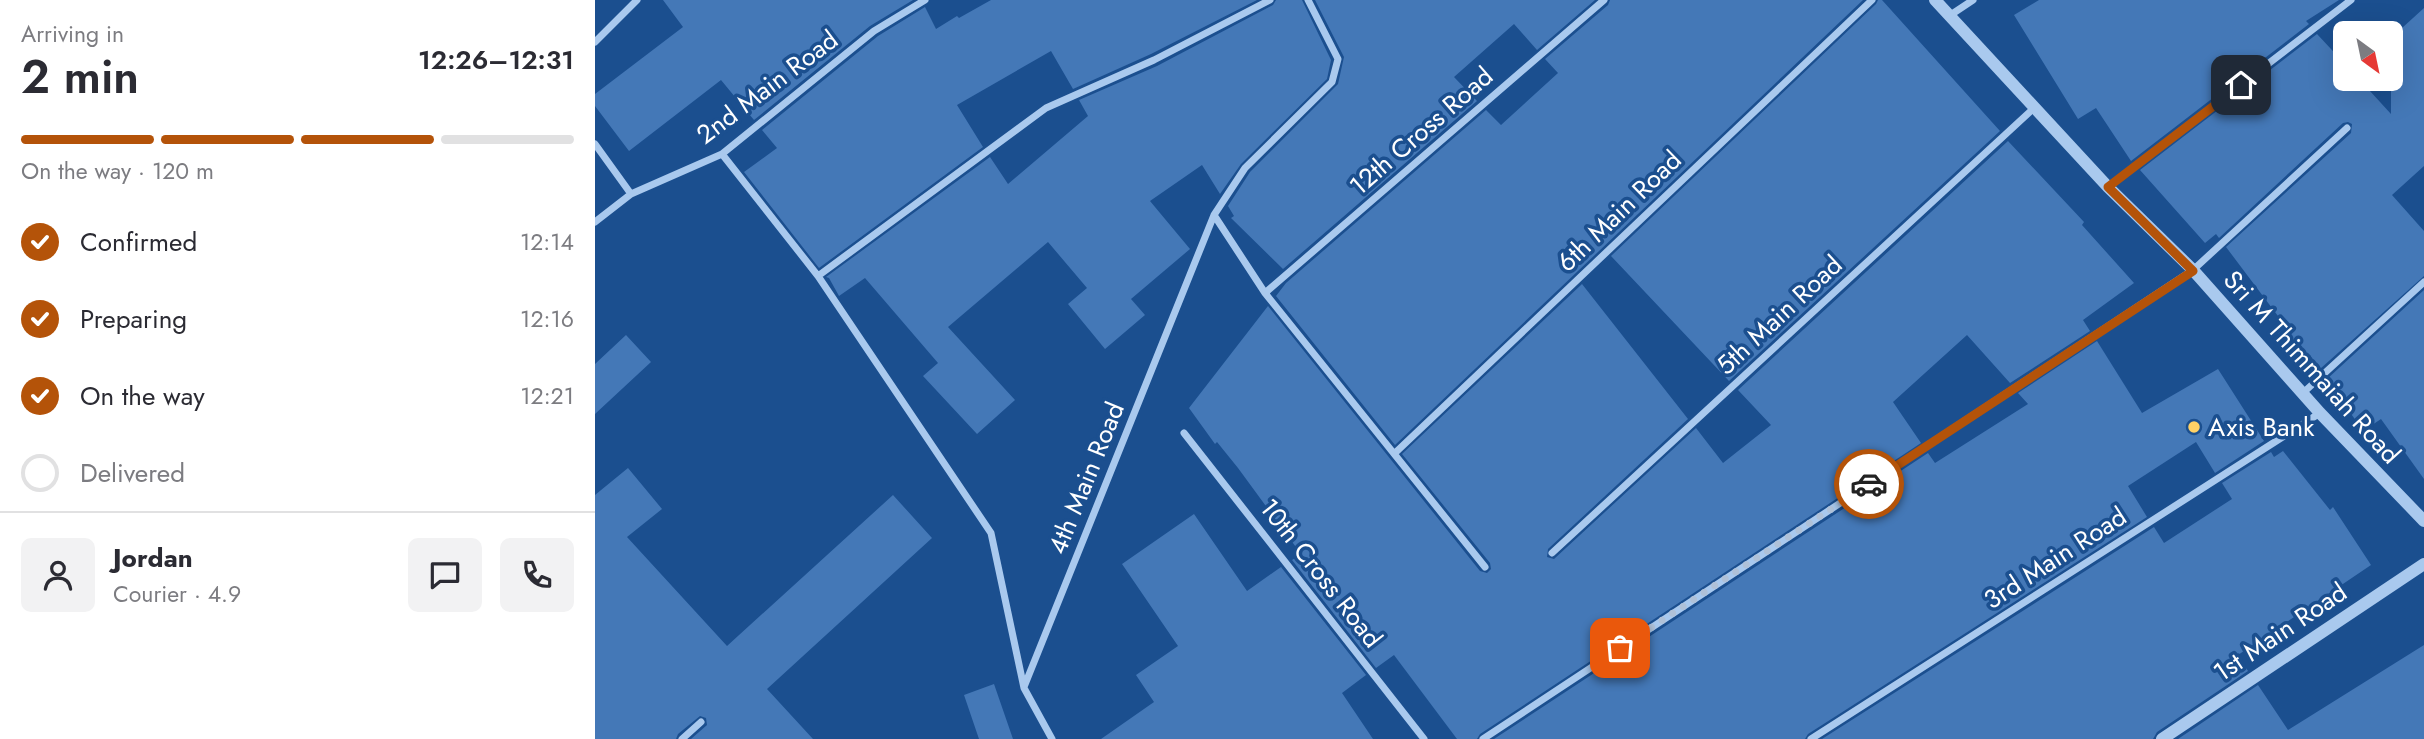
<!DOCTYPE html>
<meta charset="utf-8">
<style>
:root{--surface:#fff;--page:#f2f2f3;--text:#2b2b33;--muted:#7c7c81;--line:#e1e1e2;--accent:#b45309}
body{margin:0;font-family:Jost,sans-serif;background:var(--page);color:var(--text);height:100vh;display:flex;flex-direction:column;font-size:26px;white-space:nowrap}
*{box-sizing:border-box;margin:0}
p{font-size:23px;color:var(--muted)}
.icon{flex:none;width:38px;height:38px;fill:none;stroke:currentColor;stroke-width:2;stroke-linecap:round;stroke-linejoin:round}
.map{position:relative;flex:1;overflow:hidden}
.sheet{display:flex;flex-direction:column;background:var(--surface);width:595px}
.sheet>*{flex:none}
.needle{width:46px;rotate:147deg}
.buttons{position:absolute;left:1738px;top:21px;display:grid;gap:14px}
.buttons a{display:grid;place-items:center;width:70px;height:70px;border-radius:10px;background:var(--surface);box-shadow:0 7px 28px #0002;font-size:35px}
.pin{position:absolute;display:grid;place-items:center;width:60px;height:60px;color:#fff;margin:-30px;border-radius:14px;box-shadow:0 4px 10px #0006}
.courier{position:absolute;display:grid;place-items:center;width:70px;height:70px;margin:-35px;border:5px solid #b45309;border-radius:50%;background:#fff;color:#222;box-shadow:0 2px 9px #0007}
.head em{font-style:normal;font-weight:600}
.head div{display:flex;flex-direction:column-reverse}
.head{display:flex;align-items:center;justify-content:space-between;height:119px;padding:0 21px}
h1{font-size:46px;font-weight:600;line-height:52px}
.bar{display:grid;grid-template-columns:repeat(4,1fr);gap:10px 7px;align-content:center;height:84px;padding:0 21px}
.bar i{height:9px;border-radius:5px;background:var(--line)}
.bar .selected{background:var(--accent)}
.bar p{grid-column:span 4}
.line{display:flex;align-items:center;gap:18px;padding:0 21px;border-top:2px solid var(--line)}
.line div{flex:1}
.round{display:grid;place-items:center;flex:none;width:74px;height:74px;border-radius:10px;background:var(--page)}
ol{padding:0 21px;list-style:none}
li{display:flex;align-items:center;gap:21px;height:77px}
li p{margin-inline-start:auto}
li .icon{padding:7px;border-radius:50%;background:var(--accent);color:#fff;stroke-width:4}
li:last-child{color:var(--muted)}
li i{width:38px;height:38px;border:4px solid var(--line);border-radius:50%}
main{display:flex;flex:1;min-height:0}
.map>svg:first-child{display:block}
.building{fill:#4478b7}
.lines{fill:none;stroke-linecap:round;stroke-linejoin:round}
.minor{stroke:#a9c9ee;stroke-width:7}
.tertiary{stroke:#a9c9ee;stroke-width:12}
.done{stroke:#afc1d8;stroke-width:7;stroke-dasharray:0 12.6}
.route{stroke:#b45309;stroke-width:9}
.poi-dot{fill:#ffd166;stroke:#1b4f8f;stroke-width:2.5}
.labels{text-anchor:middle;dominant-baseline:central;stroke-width:7;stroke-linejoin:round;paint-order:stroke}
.street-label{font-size:26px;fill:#fff;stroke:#1b4f8f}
.poi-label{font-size:26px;fill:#fff;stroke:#1b4f8f;text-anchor:start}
</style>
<main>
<section class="sheet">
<div class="head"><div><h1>2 min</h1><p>Arriving in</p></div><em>12:26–12:31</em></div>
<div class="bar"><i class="selected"></i><i class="selected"></i><i class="selected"></i><i></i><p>On the way · 120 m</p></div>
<ol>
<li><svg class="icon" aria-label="check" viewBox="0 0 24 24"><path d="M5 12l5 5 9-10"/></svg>Confirmed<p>12:14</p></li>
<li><svg class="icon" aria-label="check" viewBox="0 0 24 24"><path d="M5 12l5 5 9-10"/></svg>Preparing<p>12:16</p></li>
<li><svg class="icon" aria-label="check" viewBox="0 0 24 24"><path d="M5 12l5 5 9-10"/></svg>On the way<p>12:21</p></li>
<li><i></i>Delivered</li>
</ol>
<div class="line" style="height:126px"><a class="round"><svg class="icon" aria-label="person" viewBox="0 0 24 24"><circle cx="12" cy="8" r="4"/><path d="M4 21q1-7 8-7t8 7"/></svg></a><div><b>Jordan</b><p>Courier · 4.9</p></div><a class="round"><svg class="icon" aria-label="chat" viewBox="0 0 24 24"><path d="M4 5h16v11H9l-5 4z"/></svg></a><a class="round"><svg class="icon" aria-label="phone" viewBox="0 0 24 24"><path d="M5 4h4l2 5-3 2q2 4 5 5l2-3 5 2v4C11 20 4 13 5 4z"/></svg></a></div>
</section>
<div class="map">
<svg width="1829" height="739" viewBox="0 0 1829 739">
<rect width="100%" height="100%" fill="#1b4f8f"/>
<path class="building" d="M68,0H318L275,26L159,120L126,80L34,151L0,106V94L88,27Z
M396,0H662L556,54L478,89L456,51L362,105L388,147L224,268L149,172L182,148L167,130L283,36L330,7L341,29L362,16L364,18Z
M681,0H707L736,60L732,79L646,164L625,194L607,165L555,201L595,249L536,299L550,315L510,349L473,304L492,288L453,242L353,327L420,400L382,434L328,376L343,363L270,278L244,296L234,278L231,277L395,157L413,184L493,116L484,100L562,66L678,5Z
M720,0H1000L942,50L919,24L859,77L882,101L688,269L636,218L639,216L633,206L655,172L743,84L749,57Z
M1015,0H1268L800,445L681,296L691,283L891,110L906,125L963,73L950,59L1013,5Z
M1283,0H1287L1405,131L1134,381L1016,256L1281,4Z
M1444,0H1744L1711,21L1714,24L1536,161L1501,108L1483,119L1419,15Z
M1829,8V166L1797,195L1829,231V276L1725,369L1715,355L1705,363L1678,327L1686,320L1631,247L1756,133L1757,124L1753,122L1748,123L1624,238L1621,234L1610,243L1545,170L1722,34L1750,64V79H1764L1796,114V38Z
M1413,141L1489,222L1487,225L1539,283L1488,320L1495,331L1415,383L1372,335L1298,402L1326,443L885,734L882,739H862L799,655L781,668L697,560L706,554L643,468L622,442L620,444L594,408L673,306L885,571L892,573L896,569L895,563L807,454L987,284L1093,419L953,549L952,557L959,559L1101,428L1128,463L1176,425L1143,390Z
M1829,290V479L1786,419L1768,431L1732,379Z
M31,335L56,362L0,414V364Z
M1502,341L1547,413L1623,369L1669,441L1620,473L1601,442L1533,486L1552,517L1213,734L1210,739H899L1333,453L1340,463L1433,404L1423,393Z
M1688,451L1735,510L1738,507L1776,565L1643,655L1653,671L1562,732L1558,739H1227L1559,527L1569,543L1637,499L1627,483L1676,452L1679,457Z
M33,468L67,509L32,537L132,646L298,495L337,538L172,689L218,739H96L112,725L111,718L105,716L83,734L81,739H0V495Z
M599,514L652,591L686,567L771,675L747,693L778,739H506L559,702L541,675L583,646L527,564Z
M1829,645V739H1583L1663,685L1693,730Z
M399,684L418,739H384L369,695Z"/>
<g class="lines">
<path class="minor" d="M713,0L743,59L737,82L650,168L619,215L670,293L890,567
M1354,16L1378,0
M0,42L42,0
M0,144L36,194
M127,154L223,276L396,533L429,688L457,739
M1513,187L1756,0
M0,222L36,194L127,154L279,31L330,0
M223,276L451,108L559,60L675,0
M670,293L1009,0
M1709,392L1829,282
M589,433L829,739
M800,453L1277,0
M957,553L1439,108
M429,687L619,215
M87,739L106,722
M888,739L1598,270L1752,128
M1216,739L1725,413"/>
<path class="tertiary" d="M1340,0L1513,187L1598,270L1725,413L1829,521
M1567,739L1829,564"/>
</g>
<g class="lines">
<path class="done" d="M1025,648L1274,484"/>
<path class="route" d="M1274,484L1598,271L1513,187L1646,85"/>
</g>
<circle class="poi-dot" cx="1599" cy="427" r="7"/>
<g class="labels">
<g class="street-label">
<text transform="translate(172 87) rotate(-37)">2nd Main Road</text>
<text transform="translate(826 131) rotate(-41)">12th Cross Road</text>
<text transform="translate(1024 211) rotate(-44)">6th Main Road</text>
<text transform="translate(1184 315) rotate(-43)">5th Main Road</text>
<text transform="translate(1717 367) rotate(48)">Sri M Thimmaiah Road</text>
<text transform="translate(491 478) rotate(-68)">4th Main Road</text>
<text transform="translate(1460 558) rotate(-33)">3rd Main Road</text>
<text transform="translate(726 573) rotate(52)">10th Cross Road</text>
<text transform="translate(1685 632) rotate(-34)">1st Main Road</text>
</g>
<g class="poi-label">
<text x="1613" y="427">Axis Bank</text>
</g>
</g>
</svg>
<div class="buttons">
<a><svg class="needle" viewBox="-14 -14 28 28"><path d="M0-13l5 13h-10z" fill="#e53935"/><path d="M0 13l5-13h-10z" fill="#7c7c81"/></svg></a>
</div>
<div class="pin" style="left:1025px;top:648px;background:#ea580c"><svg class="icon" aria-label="bag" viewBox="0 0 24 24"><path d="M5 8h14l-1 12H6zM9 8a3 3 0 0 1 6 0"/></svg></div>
<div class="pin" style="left:1646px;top:85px;background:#1f2937"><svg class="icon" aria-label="home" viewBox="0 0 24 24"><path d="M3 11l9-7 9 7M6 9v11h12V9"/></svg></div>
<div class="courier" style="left:1274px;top:484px"><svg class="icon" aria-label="car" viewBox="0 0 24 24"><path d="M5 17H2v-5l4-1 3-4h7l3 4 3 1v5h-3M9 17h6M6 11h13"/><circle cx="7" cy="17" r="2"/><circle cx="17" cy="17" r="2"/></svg></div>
</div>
</main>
